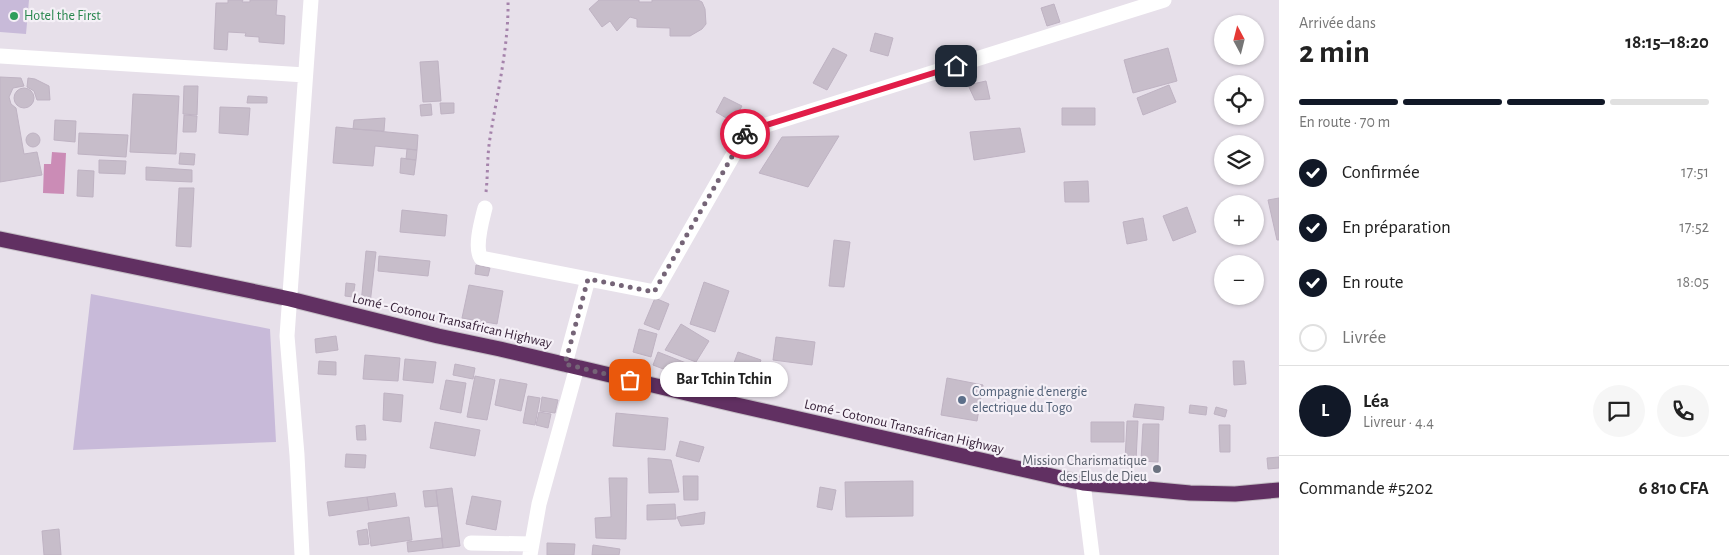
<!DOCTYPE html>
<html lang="fr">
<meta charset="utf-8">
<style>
:root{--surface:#fff;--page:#f6f6f6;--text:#222;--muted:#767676;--line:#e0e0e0;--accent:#111827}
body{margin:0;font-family:"Alegreya Sans",sans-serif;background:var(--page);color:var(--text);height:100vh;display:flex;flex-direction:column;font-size:19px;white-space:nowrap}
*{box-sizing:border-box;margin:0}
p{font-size:16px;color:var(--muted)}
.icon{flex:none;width:28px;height:28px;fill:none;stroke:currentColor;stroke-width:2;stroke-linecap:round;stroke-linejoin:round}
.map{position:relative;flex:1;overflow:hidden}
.panel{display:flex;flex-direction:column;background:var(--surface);width:450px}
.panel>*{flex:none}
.needle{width:32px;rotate:353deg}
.fabs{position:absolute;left:1214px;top:15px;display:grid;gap:10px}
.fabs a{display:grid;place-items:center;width:50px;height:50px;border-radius:50%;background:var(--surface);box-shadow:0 1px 4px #0004;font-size:25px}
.pin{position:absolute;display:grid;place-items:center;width:42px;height:42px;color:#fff;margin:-21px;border-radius:10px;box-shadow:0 2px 8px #0006}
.courier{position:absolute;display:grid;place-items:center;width:50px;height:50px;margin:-25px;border:4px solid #e11d48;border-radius:50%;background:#fff;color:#222;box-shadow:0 1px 6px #0007}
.bubble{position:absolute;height:35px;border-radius:18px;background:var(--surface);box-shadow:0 1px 4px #0004;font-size:16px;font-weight:700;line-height:35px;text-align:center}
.summary em{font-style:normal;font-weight:700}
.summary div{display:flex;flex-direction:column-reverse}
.summary{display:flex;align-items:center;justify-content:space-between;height:85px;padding:0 20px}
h1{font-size:32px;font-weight:700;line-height:38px}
.bar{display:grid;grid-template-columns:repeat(4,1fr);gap:8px 5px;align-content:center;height:60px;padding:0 20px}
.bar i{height:6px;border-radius:4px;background:var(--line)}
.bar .selected{background:var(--accent)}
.bar p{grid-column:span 4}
.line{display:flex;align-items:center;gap:12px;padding:0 20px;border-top:1px solid var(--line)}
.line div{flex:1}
.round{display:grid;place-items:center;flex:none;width:52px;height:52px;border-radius:26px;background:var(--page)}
ol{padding:0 20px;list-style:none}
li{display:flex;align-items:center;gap:15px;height:55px}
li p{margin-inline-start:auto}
li .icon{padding:5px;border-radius:50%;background:var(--accent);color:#fff;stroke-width:4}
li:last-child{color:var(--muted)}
li i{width:28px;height:28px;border:2px solid var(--line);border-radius:50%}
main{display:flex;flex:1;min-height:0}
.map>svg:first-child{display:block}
.green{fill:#c8bad9}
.water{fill:#cb8cb6}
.building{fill:#c7bdca;stroke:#bfb3c3}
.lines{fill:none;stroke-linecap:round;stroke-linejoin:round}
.highway-casing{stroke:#c3bdc4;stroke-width:17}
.path{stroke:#a583ab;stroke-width:3;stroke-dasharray:2.5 4;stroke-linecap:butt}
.minor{stroke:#fff;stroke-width:15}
.highway{stroke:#613062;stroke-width:15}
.done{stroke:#756477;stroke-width:5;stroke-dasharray:0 9}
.route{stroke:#e11d48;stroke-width:6}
.leisure-dot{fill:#2e9e5b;stroke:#f5f0f7;stroke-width:2}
.service-dot{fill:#5c6f8a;stroke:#f5f0f7;stroke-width:2}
.worship-dot{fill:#6b7280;stroke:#f5f0f7;stroke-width:2}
.labels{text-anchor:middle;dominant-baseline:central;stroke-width:4.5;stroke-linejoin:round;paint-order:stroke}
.leisure-label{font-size:14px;fill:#27864d;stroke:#f5f0f7;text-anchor:start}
.street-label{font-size:14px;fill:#372239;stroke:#f5f0f7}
.service-label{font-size:14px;fill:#4e5e75;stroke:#f5f0f7;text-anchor:start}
.worship-label{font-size:14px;fill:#5b616d;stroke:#f5f0f7;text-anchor:end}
</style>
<main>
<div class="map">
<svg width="1279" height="555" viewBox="0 0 1279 555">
<rect width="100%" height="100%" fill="#e7e0ea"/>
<path class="green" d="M0,0H29L26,34L0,32Z
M91,294L270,329L276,442L73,450Z"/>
<path class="water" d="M52,152L66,153L64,194L43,193L44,164H51Z"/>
<path class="building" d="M228,0H243L242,2H250V0H277L276,15L285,16L284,44L259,42V37L245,36L246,33L228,32L227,50L214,49L216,3H228Z
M599,0H639V2H652V0H698L702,2L705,9L706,24L702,29L690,36H670V28L637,27V19L630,17L617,31L610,21L602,27L589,9Z
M1054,4L1060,22L1047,26L1041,8Z
M875,33L893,38L888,56L870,51Z
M833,48L847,55L827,90L813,83Z
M1168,48L1177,81L1133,93L1124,60Z
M438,61L441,101L423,102L420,62Z
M0,77L21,78L24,86L13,88L9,97L11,104L16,108L24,154L37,152L42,175L0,182Z
M28,78L35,79L49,86L50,100H37L34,91L27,87Z
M986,81L990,99L975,100L968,85Z
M1169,85L1176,102L1143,115L1137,98Z
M184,86H198L197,115L183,114Z
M14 98a10 10 0 1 1 20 0a10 10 0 1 1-20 0Z
M133,94L179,96L176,154L130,152Z
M248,96L267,97V103H247Z
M724,97L742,106L733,122L716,112Z
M440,103H454V113L441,114Z
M431,104L432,115L421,116L420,105Z
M220,107L250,108L248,135L219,133Z
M1062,108H1095V125H1062Z
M184,115L197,116L196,132H183Z
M385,118L384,131L353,129L354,120Z
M55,120L76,121L75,142L54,140Z
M336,127L418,135L417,150L375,146L373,166L333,163Z
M1020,128L1025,152L974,160L970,132Z
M79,133L128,135L126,157L78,154Z
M26 140a7 7 0 1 1 14 0a7 7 0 1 1-14 0Z
M839,136L808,187L759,173L782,137Z
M407,149L417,150L416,160L406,159Z
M180,153L195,154L194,165L179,164Z
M401,158L416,160L414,175L400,173Z
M99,160L126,161L125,174L99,173Z
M146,167L192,170V182L146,180Z
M78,170L94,171L93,197L77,196Z
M1088,181L1089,202H1065L1064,182Z
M179,188H194L191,247L176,246Z
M1279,198V240H1277L1268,200Z
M1187,207L1196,232L1173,241L1163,216Z
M402,210L447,215L445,236L400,232Z
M1143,218L1147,240L1127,244L1123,222Z
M834,240L850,242L844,287L829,286Z
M366,251L376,252L370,304H361Z
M379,256L430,261L428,276L378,271Z
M476,265L490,268L488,276L475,274Z
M704,282L729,291L715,332L690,324Z
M346,283L355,284L353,297L345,296Z
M469,285L503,291L497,324L462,318Z
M655,298L669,304L659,330L644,324Z
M681,324L709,341L696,362L665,350Z
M639,329L657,334L651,357L633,352Z
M336,336L338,350L316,353L315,339Z
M776,337L815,342L812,365L773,360Z
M658,352L704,370L699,383L653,365Z
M738,352L761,360L751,390L727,382Z
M365,355L400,358L398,381L363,379Z
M405,359L436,362L433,383L403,380Z
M319,361L336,362V375L318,374Z
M1233,361H1244L1246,384L1234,385Z
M455,364L475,368L473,379L453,375Z
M475,376L495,380L487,420L467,417Z
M947,378L983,385L977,421L941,415Z
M500,379L527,384L521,411L495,405Z
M446,380L466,383L461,413L440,409Z
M384,393L403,395L401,422L383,420Z
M528,396L540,398L535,425L523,423Z
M542,397L558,400L555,413L540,411Z
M1135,404L1164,407L1163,420L1133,417Z
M1190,405L1207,407L1206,415L1189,413Z
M1216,407L1227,410L1225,417L1214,414Z
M539,412L551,414L548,428L536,425Z
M616,413L668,418L665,450L613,446Z
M1127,421H1138L1136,460H1125Z
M435,422L480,430L475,456L430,448Z
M1091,422H1124V442H1091Z
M1143,424H1159L1158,462L1141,461Z
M365,425L366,440H357L356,426Z
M1219,425H1230V452H1220Z
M680,441L704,447L699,462L676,456Z
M346,454L366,455L365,468L345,467Z
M1279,457V468L1268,469L1267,458Z
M648,458L671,460L679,492L649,493Z
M683,476H698V500H684Z
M609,478H627L626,539L596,538L595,518L611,517Z
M913,481V516L846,517L845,482Z
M820,487L836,490L832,510L817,507Z
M452,488L460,546L443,548L436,490Z
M436,490L438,506L425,507L423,491Z
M395,493L397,506L369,510L367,497Z
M472,496L501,501L496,530L466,524Z
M367,497L369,510L329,516L327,502Z
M675,504L676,519L647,520V505Z
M705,512L704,524L681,526L677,517Z
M409,517L412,540L371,546L368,523Z
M59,529L61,555H44L42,531Z
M367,529L369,544L359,545L357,531Z
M442,538L443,548L408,552L407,542Z
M547,543L575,544L574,555H547Z
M593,545L620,549L619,555H592Z"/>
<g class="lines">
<g class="highway-casing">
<path id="highway" d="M0,239L290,299L438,336L500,349L737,405L1083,483L1190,493L1235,494L1279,490"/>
</g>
<path class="path" d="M486,192C488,174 487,156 490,138C497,94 509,45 508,0"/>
<path class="minor" d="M0,56L305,75
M485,208C482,220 474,247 481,258L655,292L747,131L1164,0
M565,364L588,279
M1083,483L1092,555
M471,543L531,544
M302,555L297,455L287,336L311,0
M530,555L539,504L577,367"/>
<use href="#highway" class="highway"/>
</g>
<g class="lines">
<path class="done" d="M630,380L565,364L588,279L654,292L745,134"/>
<path class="route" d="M745,134L747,131L956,66"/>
</g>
<circle class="leisure-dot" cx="14" cy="16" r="5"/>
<circle class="service-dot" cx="962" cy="400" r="5"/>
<circle class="worship-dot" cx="1157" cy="469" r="5"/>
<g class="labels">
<g class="leisure-label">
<text x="24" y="16">Hotel the First</text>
</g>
<g class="street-label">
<text transform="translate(452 321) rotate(13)">Lomé - Cotonou Transafrican Highway</text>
<text transform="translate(904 427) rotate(13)">Lomé - Cotonou Transafrican Highway</text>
</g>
<g class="service-label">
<text x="972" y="392">Compagnie d'energie<tspan x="972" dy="16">electrique du Togo</tspan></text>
</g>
<g class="worship-label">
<text x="1147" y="461">Mission Charismatique<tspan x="1147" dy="16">des Elus de Dieu</tspan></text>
</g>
</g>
</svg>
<div class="fabs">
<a><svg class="needle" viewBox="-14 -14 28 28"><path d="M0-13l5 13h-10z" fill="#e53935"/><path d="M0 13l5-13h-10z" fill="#767676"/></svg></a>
<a><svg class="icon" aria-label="locate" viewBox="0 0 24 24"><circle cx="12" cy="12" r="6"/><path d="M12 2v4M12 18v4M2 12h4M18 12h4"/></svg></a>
<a><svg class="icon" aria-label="layers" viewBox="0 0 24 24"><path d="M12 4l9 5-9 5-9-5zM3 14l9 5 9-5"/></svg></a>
<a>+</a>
<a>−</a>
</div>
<div class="pin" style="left:630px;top:380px;background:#ea580c"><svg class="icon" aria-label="bag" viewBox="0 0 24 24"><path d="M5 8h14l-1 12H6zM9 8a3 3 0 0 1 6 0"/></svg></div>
<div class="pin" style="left:956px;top:66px;background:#1f2937"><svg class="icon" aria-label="home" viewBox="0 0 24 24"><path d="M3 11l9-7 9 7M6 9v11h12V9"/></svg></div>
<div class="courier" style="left:745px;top:134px"><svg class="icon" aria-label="bike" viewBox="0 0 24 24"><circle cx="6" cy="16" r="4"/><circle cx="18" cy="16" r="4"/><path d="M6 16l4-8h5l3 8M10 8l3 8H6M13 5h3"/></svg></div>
<div class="bubble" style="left:660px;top:362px;width:128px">Bar Tchin Tchin</div>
</div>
<section class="panel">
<div class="summary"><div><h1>2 min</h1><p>Arrivée dans</p></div><em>18:15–18:20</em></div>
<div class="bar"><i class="selected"></i><i class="selected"></i><i class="selected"></i><i></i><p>En route · 70 m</p></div>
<ol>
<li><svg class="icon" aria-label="check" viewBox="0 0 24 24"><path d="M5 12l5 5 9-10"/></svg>Confirmée<p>17:51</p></li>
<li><svg class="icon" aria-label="check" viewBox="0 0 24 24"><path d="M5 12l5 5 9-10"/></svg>En préparation<p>17:52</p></li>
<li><svg class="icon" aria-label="check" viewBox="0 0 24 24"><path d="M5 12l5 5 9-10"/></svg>En route<p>18:05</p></li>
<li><i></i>Livrée</li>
</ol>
<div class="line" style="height:90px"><b class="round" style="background:var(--accent);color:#fff">L</b><div><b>Léa</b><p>Livreur · 4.4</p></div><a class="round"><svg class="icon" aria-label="chat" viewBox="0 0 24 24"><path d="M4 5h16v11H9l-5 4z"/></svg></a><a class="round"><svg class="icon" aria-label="phone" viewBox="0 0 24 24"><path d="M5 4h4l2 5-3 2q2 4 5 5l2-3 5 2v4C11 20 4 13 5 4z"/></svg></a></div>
<div class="line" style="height:65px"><div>Commande #5202</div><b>6 810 CFA</b></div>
</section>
</main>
